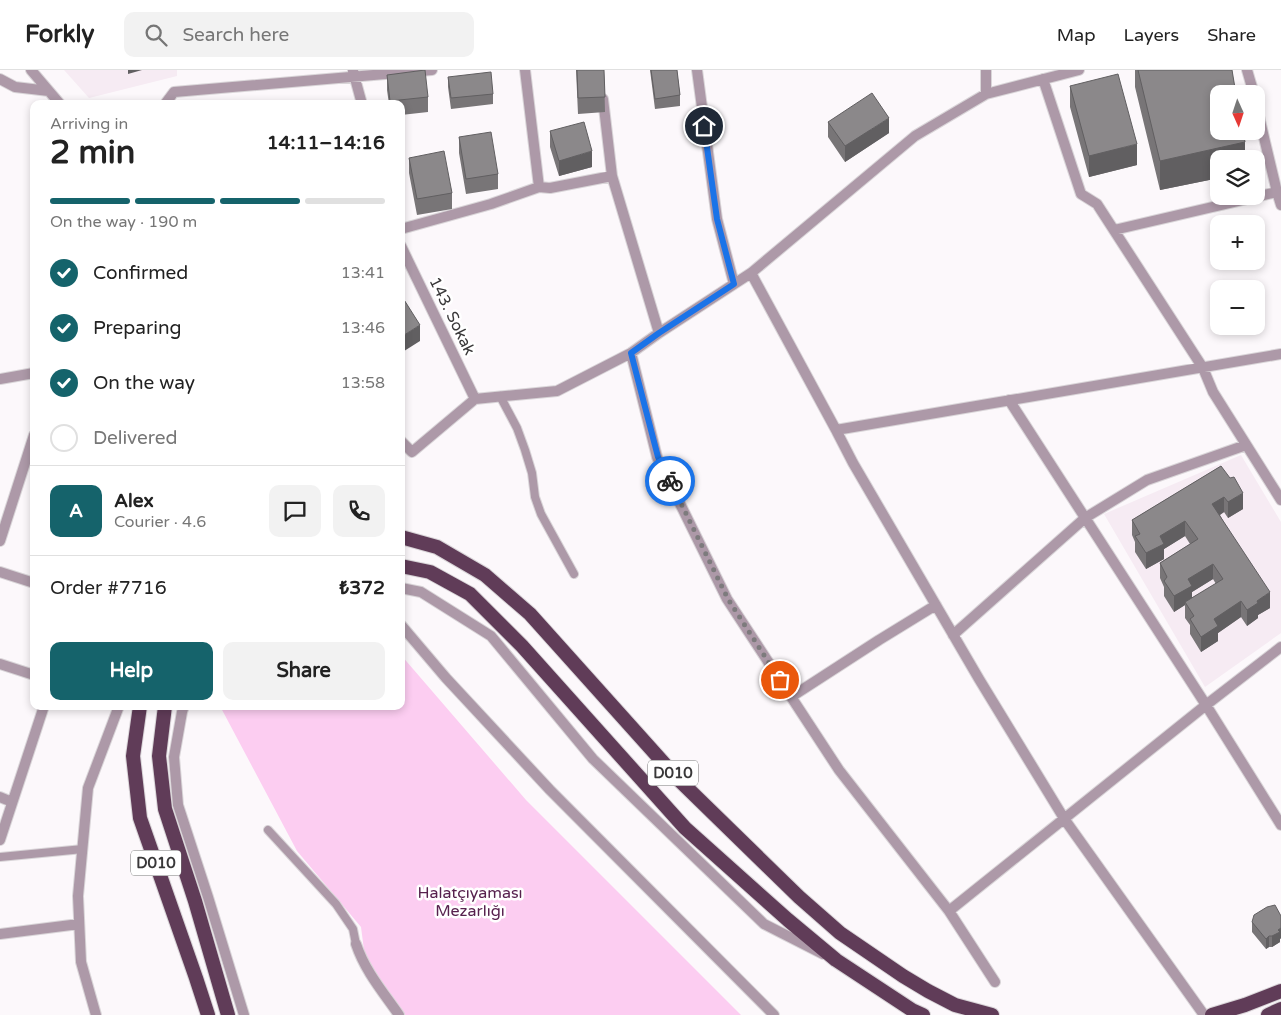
<!DOCTYPE html>
<meta charset="utf-8">
<style>
:root{--surface:#fff;--page:#f2f2f2;--text:#222;--muted:#767676;--line:#e0e0e0;--accent:#15636b}
body{margin:0;font-family:"Varela Round",sans-serif;background:var(--page);color:var(--text);height:100vh;display:flex;flex-direction:column;font-size:19px;white-space:nowrap}
*{box-sizing:border-box;margin:0}
p{font-size:16px;color:var(--muted)}
.icon{flex:none;width:28px;height:28px;fill:none;stroke:currentColor;stroke-width:2;stroke-linecap:round;stroke-linejoin:round}
.map{position:relative;flex:1;overflow:hidden}
.details{position:absolute;left:30px;top:30px;width:375px;height:610px;display:flex;flex-direction:column;background:var(--surface);border-radius:10px;box-shadow:0 2px 8px #0003}
.details>*{flex:none}
.needle{width:32px;rotate:177deg}
.tools{position:absolute;left:1210px;top:15px;display:grid;gap:10px}
.tools a{display:grid;place-items:center;width:55px;height:55px;border-radius:10px;background:var(--surface);box-shadow:0 2px 8px #0003;font-size:25px}
.pin{position:absolute;display:grid;place-items:center;width:42px;height:42px;color:#fff;margin:-21px;border:2px solid #fff;border-radius:50%;box-shadow:0 1px 5px #0007}
.courier{position:absolute;display:grid;place-items:center;width:50px;height:50px;margin:-25px;border:4px solid #1a73e8;border-radius:50%;background:#fff;color:#222;box-shadow:0 1px 6px #0007}
.head em{font-style:normal;font-weight:800}
.head div{display:flex;flex-direction:column-reverse}
.head{display:flex;align-items:center;justify-content:space-between;height:85px;padding:0 20px}
h1{font-size:32px;font-weight:800;line-height:38px}
.bar{display:grid;grid-template-columns:repeat(4,1fr);gap:8px 5px;align-content:center;height:60px;padding:0 20px}
.bar i{height:6px;border-radius:4px;background:var(--line)}
.bar .selected{background:var(--accent)}
.bar p{grid-column:span 4}
.line{display:flex;align-items:center;gap:12px;padding:0 20px;border-top:1px solid var(--line)}
.line div{flex:1}
.round{display:grid;place-items:center;flex:none;width:52px;height:52px;border-radius:10px;background:var(--page)}
ol{padding:0 20px;list-style:none}
li{display:flex;align-items:center;gap:15px;height:55px}
li p{margin-inline-start:auto}
li .icon{padding:5px;border-radius:50%;background:var(--accent);color:#fff;stroke-width:4}
li:last-child{color:var(--muted)}
li i{width:28px;height:28px;border:2px solid var(--line);border-radius:50%}
.cta{display:flex;gap:10px;margin-top:auto;padding:10px 20px}
.cta a{flex:1;height:58px;border-radius:10px;background:var(--accent);color:#fff;font-size:20px;font-weight:800;line-height:58px;text-align:center}
.cta a+a{background:var(--page);color:var(--text)}
header{display:flex;align-items:center;gap:30px;box-sizing:border-box;height:70px;padding:0 25px;background:var(--surface);border-bottom:1px solid var(--line)}
header strong{font-size:24px}
nav{display:flex;gap:28px;margin-inline-start:auto;font-size:18px}
.search{width:350px;height:45px;background:var(--page);display:flex;align-items:center;gap:12px;box-sizing:border-box;padding:0 18px;border-radius:10px;color:var(--muted);font-size:19px}
.map>svg:first-child{display:block}
.built{fill:#f6ebf3}
.green{fill:#fccdf1}
.lines{fill:none;stroke-linecap:round;stroke-linejoin:round}
.service-casing{stroke:#d9d5d8;stroke-width:10}
.minor-casing{stroke:#d9d5d8;stroke-width:12}
.tertiary-casing{stroke:#d9d5d8;stroke-width:12}
.trunk-casing{stroke:#d9d5d8;stroke-width:16}
.service{stroke:#ad99a8;stroke-width:8}
.minor{stroke:#ad99a8;stroke-width:10}
.tertiary{stroke:#ad99a8;stroke-width:10}
.trunk{stroke:#603c58;stroke-width:14}
.wall{fill:#787577;fill-rule:evenodd}
.shaded-wall{fill:#615f61}
.building{fill:#8b888a;stroke:#615f61}
.done{stroke:#7d7b7d;stroke-width:5;stroke-dasharray:0 9}
.route{stroke:#1a73e8;stroke-width:6}
.labels{text-anchor:middle;dominant-baseline:central;stroke-width:5;stroke-linejoin:round;paint-order:stroke}
.shield{fill:#fff;stroke:#747474;stroke-width:1}
.shield-label{font-size:15px;font-weight:bold;fill:#393839}
.street-label{font-size:16px;fill:#393839;stroke:#fff}
.park-label{font-size:16px;fill:#57214e;stroke:#fff}
</style>
<header>
<strong>Forkly</strong>
<div class="search"><svg class="icon" aria-label="search" viewBox="0 0 24 24"><circle cx="10" cy="10" r="6"/><path d="M15 15l6 6"/></svg>Search here</div>
<nav><a>Map</a><a>Layers</a><a>Share</a></nav>
</header>
<div class="map">
<svg width="1281" height="945" viewBox="0 0 1281 945">
<rect width="100%" height="100%" fill="#fcf8fb"/>
<path class="built" d="M64,0H177V6L89,28Z
M1241,385L1281,452V563L1205,617L1104,444Z"/>
<path class="green" d="M401,585L526,730L741,945H405L365,888L361,857L297,781L220,636H401Z"/>
<g class="lines">
<g class="service-casing">
<path id="service" d="M500,326L517,358L525,380L532,403L535,427L541,444L574,504
M268,760L336,834L353,859L356,874
M0,787L83,779"/>
</g>
<g class="minor-casing">
<path id="minor" d="M31,0L60,34
M525,0L539,117
M697,0L717,149L734,214
M1247,0L1254,24
M353,1L362,34
M0,9L15,17L49,21
M1043,9L1081,124L1097,134L1203,298L1213,322L1281,430
M986,24V0
M603,29L612,106L659,263
M165,34L174,22L432,0
M1256,34L1277,122L1281,135
M401,159L491,134L539,117L550,118L612,106
M1114,160L1277,122
M401,176L475,329
M751,203L836,360L853,393L979,609L1065,750L1204,945
M631,283L657,387L727,529L839,700L949,841L995,912
M0,309L34,303
M1009,330L1206,635L1281,755
M836,360L1281,284
M401,371L412,382L475,329L557,321L631,283L659,263L751,203L915,66L986,24L1079,0
M0,471L34,365
M0,502L34,513
M953,565L1085,448L1147,410L1246,375
M0,594L34,605
M791,627L879,570L936,535
M0,727L12,732
M0,770L44,636
M949,841L1206,635L1281,577
M0,864L79,854
M356,874C365,901 383,922 399,945
M96,945L81,892L78,826L88,718L119,636"/>
</g>
<g class="tertiary-casing">
<path id="tertiary" d="M401,518L421,522L491,566L593,689L764,854L823,884
M401,555L446,608L550,720L774,945
M184,636L182,642L174,687L178,735L208,827L244,945"/>
</g>
<g class="trunk-casing">
<path id="trunk" d="M401,467L437,477L485,505L530,544L678,709L799,827L840,863L903,906L928,921L955,935L992,945
M401,496L430,502L470,524L522,576L685,758L788,850L836,890L912,940L923,945
M140,636L133,686L140,748L196,908L208,945
M165,636L159,686L165,739L195,831L228,945
M1212,945L1245,935L1281,921
M1268,945L1281,939"/>
</g>
<use href="#service" class="service"/>
<use href="#minor" class="minor"/>
<use href="#tertiary" class="tertiary"/>
<use href="#trunk" class="trunk"/>
</g>
<path class="wall" d="M576,0H604L605,42L578,44Z
M650,0H677L680,25V36L655,39Z
M1135,0H1232L1245,89H1219V108L1160,120L1135,17Z
M387,5L428,27V42L401,45V34H389L387,20Z
M448,7L493,24V34L451,39L448,17Z
M1070,16L1137,95L1089,107L1070,37Z
M828,52L889,63L845,92L828,67Z
M550,61L592,97L559,106L550,77Z
M459,67L498,104V119L466,124L459,83Z
M409,88L452,123V139L417,145L409,103Z
M1221,396L1243,439L1228,448L1224,442L1220,445L1270,538L1258,545V548L1247,556L1241,547L1218,563V571L1201,582L1190,564V555L1185,548V535L1174,542L1164,526V517L1160,508V493L1190,474L1185,466L1164,479V489L1146,499L1135,482V472L1132,465V450ZM1213,509L1216,514L1192,528V522Z
M1281,846V868L1280,869V872L1272,877H1269L1266,879L1252,862V852Z"/>
<path class="shaded-wall" d="M128,0H142L128,4Z
M889,48V63L845,92V76Z
M1245,72V89H1219V108L1160,120V91Z
M1137,74V95L1089,107V86Z
M592,81V97L559,106V91Z
M420,255V271L401,283V267Z
M1243,423V439L1228,448V432Z
M1224,427V442L1212,450V434Z
M1185,451V466L1164,479V489L1146,499V483L1160,466Z
M1213,494V509L1192,522V531L1185,532V535L1174,542V526L1188,509Z
M1270,522V538L1258,545V548L1247,556V540L1257,531Z
M1241,531V547L1218,563V571L1201,582V567L1214,549Z
M1281,858V868L1280,869V872L1272,877V866L1278,860Z
M1269,866V877L1266,879V869Z"/>
<path class="building" d="M425,0L428,27L390,31L387,5Z
M577,0H604L605,27L578,28Z
M651,0H677L680,25L655,29Z
M1138,0H1232L1236,24H1219V61H1243L1245,72L1160,91Z
M491,2L493,24L451,28L448,7Z
M1118,4L1137,74L1089,86L1070,16Z
M872,23L889,48L845,76L828,52Z
M584,52L592,81L559,91L550,61Z
M491,62L498,104L466,109L459,67Z
M444,81L452,123L417,129L409,88Z
M401,225L420,255L401,267Z
M1221,396L1230,408L1234,407L1243,423L1228,432L1224,427L1212,434L1270,522L1257,531L1258,533L1247,540L1241,531L1214,549L1218,556L1201,567L1190,549L1194,546L1185,532L1223,509L1213,494L1188,509L1192,516L1174,526L1164,511L1167,507L1160,493L1198,469L1185,451L1160,466L1164,474L1146,483L1135,466L1140,464L1132,450Z
M1275,835L1281,846V858L1278,860L1280,862L1272,866H1269L1266,869L1252,852L1254,845L1267,837Z"/>
<g class="lines">
<path class="done" d="M670,411L728,529L780,610"/>
<path class="route" d="M670,411L658,387L631,283L659,263L734,214L717,149L704,56"/>
</g>
<g class="labels">
<g class="shield">
<rect x="648" y="690.5" width="50" height="25" rx="4"/>
<rect x="131" y="780.5" width="50" height="25" rx="4"/>
</g>
<g class="shield-label">
<text x="673" y="703">D010</text>
<text x="156" y="793">D010</text>
</g>
<g class="street-label">
<text transform="translate(452 246) rotate(64)">143. Sokak</text>
</g>
<g class="park-label">
<text x="470" y="823">Halatçıyaması<tspan x="470" dy="18">Mezarlığı</tspan></text>
</g>
</g>
</svg>
<div class="tools">
<a><svg class="needle" viewBox="-14 -14 28 28"><path d="M0-13l5 13h-10z" fill="#e53935"/><path d="M0 13l5-13h-10z" fill="#767676"/></svg></a>
<a><svg class="icon" aria-label="layers" viewBox="0 0 24 24"><path d="M12 4l9 5-9 5-9-5zM3 14l9 5 9-5"/></svg></a>
<a>+</a>
<a>−</a>
</div>
<div class="pin" style="left:780px;top:610px;background:#ea580c"><svg class="icon" aria-label="bag" viewBox="0 0 24 24"><path d="M5 8h14l-1 12H6zM9 8a3 3 0 0 1 6 0"/></svg></div>
<div class="pin" style="left:704px;top:56px;background:#1f2937"><svg class="icon" aria-label="home" viewBox="0 0 24 24"><path d="M3 11l9-7 9 7M6 9v11h12V9"/></svg></div>
<div class="courier" style="left:670px;top:411px"><svg class="icon" aria-label="bike" viewBox="0 0 24 24"><circle cx="6" cy="16" r="4"/><circle cx="18" cy="16" r="4"/><path d="M6 16l4-8h5l3 8M10 8l3 8H6M13 5h3"/></svg></div>
<section class="details">
<div class="head"><div><h1>2 min</h1><p>Arriving in</p></div><em>14:11–14:16</em></div>
<div class="bar"><i class="selected"></i><i class="selected"></i><i class="selected"></i><i></i><p>On the way · 190 m</p></div>
<ol>
<li><svg class="icon" aria-label="check" viewBox="0 0 24 24"><path d="M5 12l5 5 9-10"/></svg>Confirmed<p>13:41</p></li>
<li><svg class="icon" aria-label="check" viewBox="0 0 24 24"><path d="M5 12l5 5 9-10"/></svg>Preparing<p>13:46</p></li>
<li><svg class="icon" aria-label="check" viewBox="0 0 24 24"><path d="M5 12l5 5 9-10"/></svg>On the way<p>13:58</p></li>
<li><i></i>Delivered</li>
</ol>
<div class="line" style="height:90px"><b class="round" style="background:var(--accent);color:#fff">A</b><div><b>Alex</b><p>Courier · 4.6</p></div><a class="round"><svg class="icon" aria-label="chat" viewBox="0 0 24 24"><path d="M4 5h16v11H9l-5 4z"/></svg></a><a class="round"><svg class="icon" aria-label="phone" viewBox="0 0 24 24"><path d="M5 4h4l2 5-3 2q2 4 5 5l2-3 5 2v4C11 20 4 13 5 4z"/></svg></a></div>
<div class="line" style="height:65px"><div>Order #7716</div><b>₺372</b></div>
<div class="cta"><a>Help</a><a>Share</a></div>
</section>
</div>
